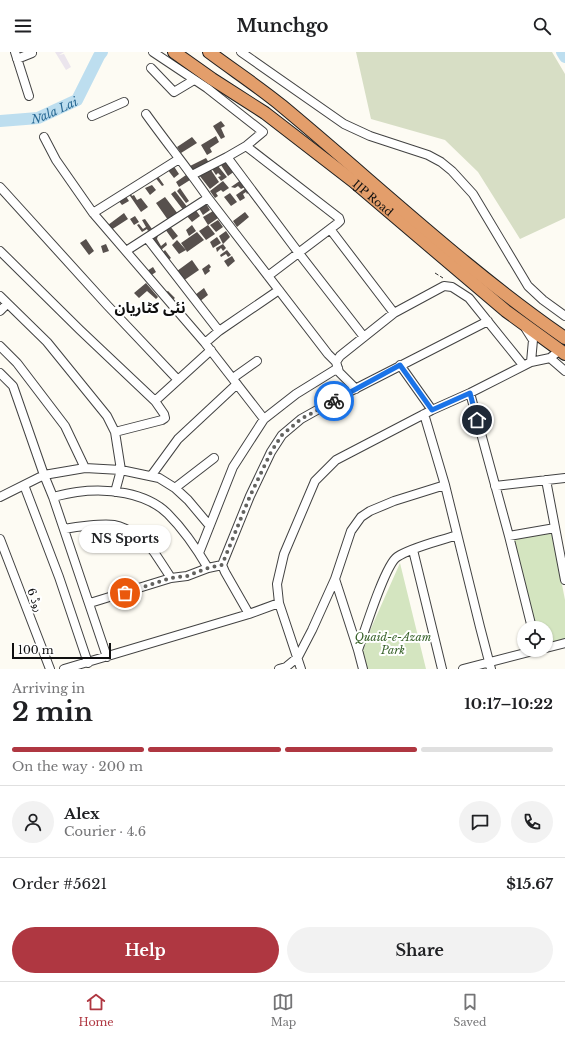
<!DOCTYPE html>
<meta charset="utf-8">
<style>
:root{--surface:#fff;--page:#f2f2f2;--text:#202124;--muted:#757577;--line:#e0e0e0;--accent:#af3741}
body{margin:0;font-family:"Libre Baskerville","Noto Sans Arabic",serif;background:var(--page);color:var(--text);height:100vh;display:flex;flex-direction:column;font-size:15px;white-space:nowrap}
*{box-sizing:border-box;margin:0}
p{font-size:13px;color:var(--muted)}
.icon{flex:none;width:22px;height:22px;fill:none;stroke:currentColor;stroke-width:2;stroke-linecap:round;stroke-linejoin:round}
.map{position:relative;height:617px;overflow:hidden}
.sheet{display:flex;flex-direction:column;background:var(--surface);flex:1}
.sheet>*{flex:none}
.buttons{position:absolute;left:517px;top:569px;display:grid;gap:8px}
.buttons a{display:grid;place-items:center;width:36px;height:36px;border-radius:50%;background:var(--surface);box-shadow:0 1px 3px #0004;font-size:20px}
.scale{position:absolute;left:12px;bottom:10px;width:99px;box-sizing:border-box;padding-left:4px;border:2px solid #0f0f0f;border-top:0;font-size:11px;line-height:14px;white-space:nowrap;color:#0f0f0f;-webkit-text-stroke:3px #fff;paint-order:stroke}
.pin{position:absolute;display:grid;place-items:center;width:34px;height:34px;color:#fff;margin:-17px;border:2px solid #fff;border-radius:50%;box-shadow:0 1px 4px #0007}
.courier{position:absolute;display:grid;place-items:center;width:40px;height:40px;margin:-20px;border:3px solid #1a73e8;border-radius:50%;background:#fff;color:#222;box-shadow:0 1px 5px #0007}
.bubble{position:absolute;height:28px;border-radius:14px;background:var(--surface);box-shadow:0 1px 3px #0004;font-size:13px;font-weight:700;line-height:28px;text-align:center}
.headline em{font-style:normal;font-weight:700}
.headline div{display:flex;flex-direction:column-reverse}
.headline{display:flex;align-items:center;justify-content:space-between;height:68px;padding:0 12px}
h1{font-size:26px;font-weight:700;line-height:30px}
.bar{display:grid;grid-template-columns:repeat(4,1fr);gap:6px 4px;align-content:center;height:48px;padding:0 12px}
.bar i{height:5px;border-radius:3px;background:var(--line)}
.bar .on{background:var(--accent)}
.bar p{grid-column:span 4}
.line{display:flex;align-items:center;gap:10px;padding:0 12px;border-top:1px solid var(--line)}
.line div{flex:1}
.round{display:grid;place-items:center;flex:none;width:42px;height:42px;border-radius:21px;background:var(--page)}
.button{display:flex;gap:8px;margin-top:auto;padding:8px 12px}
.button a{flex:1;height:46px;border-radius:24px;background:var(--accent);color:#fff;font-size:16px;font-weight:700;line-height:46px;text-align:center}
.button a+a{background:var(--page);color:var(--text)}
header{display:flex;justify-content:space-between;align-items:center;height:52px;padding:0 12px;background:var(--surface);font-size:18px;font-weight:700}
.menu{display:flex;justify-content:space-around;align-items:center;height:56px;border-top:1px solid var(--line);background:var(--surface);font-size:11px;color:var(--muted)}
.menu a{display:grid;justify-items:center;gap:2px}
.menu .on{color:var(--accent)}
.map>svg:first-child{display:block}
.industrial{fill:#ebe5ed}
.green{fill:#d4e5c0}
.cemetery{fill:#d7dec5}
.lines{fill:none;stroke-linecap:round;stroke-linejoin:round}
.river{stroke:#bddeef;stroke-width:12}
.building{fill:#57504d}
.minor-casing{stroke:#424242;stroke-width:10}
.highway-casing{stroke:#202020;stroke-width:14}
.path{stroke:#313131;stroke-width:1;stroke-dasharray:4 2;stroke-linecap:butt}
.minor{stroke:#fff;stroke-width:8}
.highway{stroke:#e39e6b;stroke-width:12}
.done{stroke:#62625f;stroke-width:4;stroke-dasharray:0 7.2}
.route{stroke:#1a73e8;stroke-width:5}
.labels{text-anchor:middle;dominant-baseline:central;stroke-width:4;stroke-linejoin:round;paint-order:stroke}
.street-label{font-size:11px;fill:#0f0f0f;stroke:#fff}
.park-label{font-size:11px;font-style:italic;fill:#356027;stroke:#fff}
.water-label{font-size:12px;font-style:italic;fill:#276893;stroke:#fff}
.district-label{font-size:15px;font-weight:bold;fill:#0f0f0f;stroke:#fff}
</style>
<header><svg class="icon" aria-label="menu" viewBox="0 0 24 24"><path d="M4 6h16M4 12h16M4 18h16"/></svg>Munchgo<svg class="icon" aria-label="search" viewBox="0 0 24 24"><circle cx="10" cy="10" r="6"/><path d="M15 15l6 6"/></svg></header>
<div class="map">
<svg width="565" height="617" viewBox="0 0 565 617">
<rect width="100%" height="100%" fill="#fdfbf3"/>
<path class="industrial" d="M55,0H64L59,3L64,2L71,15L66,18Z"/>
<path class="green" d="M552,481L565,548V588L546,592V576H535L512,487Z
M400,511L426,617H366L360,601Z"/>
<path class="cemetery" d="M356,0H552L565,22V166L520,187L478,120L445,88L371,67Z"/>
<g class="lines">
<g class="river">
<path d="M562,0L565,5"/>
<path id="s1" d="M0,69L38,66L77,48L99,4L102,0"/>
</g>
</g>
<path class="building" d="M221,69L225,74L221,76L225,85L221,87L213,74Z
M216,84L219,90L210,96L212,100L207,103L201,93Z
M192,85L197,91L181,101L177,95Z
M206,106L211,114L194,121L190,114Z
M227,109L235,119L228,124L221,113Z
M173,113L179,122L174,126L167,117Z
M218,114L227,125L221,129L218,125L221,124L218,121L216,123L212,117Z
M211,118L219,130L210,137L199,123Z
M157,123L164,133L162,134L154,124Z
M186,123L190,128L179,135L176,130Z
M241,128L245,135L241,137L238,134L235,136L231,135Z
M223,129L229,136L223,140L221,138L216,141L218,144L215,146L210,139Z
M152,133L156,138L150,143L145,136Z
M180,136L189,149L186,151L177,139Z
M246,136L249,140L247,142L246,140L243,142L245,146L240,149L236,143Z
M175,139L188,156L184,159L171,142Z
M130,140L132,144L134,143L137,148L141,146L148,155L141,160L128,141Z
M230,141L237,150L231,154L224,145Z
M125,143L129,149L122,153L118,148Z
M165,145L178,162L168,168L156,151Z
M205,150L210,158L203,163L198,155Z
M195,157L200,164L192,170L186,163Z
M213,159L218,166L208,173L203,165Z
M245,160L249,165L237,175L233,169Z
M124,161L128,167L111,178L108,173Z
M135,164L139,170L134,173L130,167Z
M145,167L152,177L148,179L147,177L142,180L137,173L139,172L143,177L146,175L142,168Z
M218,168L223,175L216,180L210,173Z
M169,173L178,184L173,188L165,177Z
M192,173L196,179L189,184L186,178Z
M208,173L215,182L206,188L199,179Z
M226,179L230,185L223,192L219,184Z
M159,180L157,187L161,194L166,190L167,193L161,198L151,186Z
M197,180L204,188L187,200L186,198L179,202L172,193L177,188L186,198L181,191Z
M217,185L221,191L213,196L210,190Z
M86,187L94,199L89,203L80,191Z
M106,192L109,199L103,201L101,194Z
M223,192L226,196L223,199L221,196L217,200L216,196Z
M165,198L171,206L168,208L163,200Z
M227,198L231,203L228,205L226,202L221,205L220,203Z
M232,204L235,209L228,215L224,209Z
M192,208L199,218L183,229L177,219Z
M209,212L211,215L209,217L210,219L205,223L202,217Z
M153,215L156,220L150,224L147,219Z
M146,231L158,245L156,247L147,239L139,246L134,241Z
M204,236L208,243L199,250L195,243Z
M168,239L175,246L170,250L164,241Z"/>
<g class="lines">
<g class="minor-casing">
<path id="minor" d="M15,0L29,44
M153,0L207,36L263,80L246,94
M241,0L344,72L370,84L428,103L441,110L452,119L473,142L528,234L543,248L565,264
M17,7L32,1
M151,16L174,40L194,28
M146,62C166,90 188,117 208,146L328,302L336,310
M92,64L124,50
M44,85L56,108L93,161L205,291L264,367L233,415L199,501
M192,123L227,105
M0,135L107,253L178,328
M93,161L179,107
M330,177L394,261
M147,186L219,279
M0,199L80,278L155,349L164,362L165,366L162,368L115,380
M126,199L208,146
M268,224L338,171L340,169L339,166L246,94L227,105L298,200L364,285
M0,244L47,290L107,364L115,380L121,418L115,440
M0,259L7,252
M526,277L533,288L531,310
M205,291L219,279L279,238
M0,294L17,311L65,374L85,416
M550,306L565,319
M400,313L432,358
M0,321L13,334L44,423L53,445L107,605
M233,326L257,309
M356,337L339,320L336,310L340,304L394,261L444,234L452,235L469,246L523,313
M470,341L509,484L532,576
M155,349L211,298
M424,362L445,433L480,575L491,617
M264,367L296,342L338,316
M151,424L178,387L237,332
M546,428L565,528
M24,433L59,525L88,611
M495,434L565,426
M175,436L214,406
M0,445L44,423L85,416L121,418L159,426L175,436L188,448L209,473
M53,445C61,443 69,441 77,440C107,436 146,440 168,462C182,476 198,499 208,516
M64,477C75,475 103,471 114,473C129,476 145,488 154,500C160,509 166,518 171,526
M509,484L555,476
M0,487L50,617
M413,498L442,617
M335,527L358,598L363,617
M90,551L171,526L187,524L208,516L222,513
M249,562L225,520L222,513L250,444L271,400L282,383L301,367L351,339L488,269
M546,596L565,591
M358,598C364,581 385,513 397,505C412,495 440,489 457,483
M64,617L249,562L279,551
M279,617L286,615L298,605L312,578L335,527L351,479L361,465L370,459L394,449L445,433
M301,617L279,551L277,532L284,502L315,429L336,408L432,358L470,341L531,310L550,306L560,298
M463,617L537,598"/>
</g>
<g class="highway-casing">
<g id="highway">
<path id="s2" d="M174,0L212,27L265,61L353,129L506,259L565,302"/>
<path d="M209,0C233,18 259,35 282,54C376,132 465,217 565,286"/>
</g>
</g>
<path class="path" d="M435,221L443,226"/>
<use href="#minor" class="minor"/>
<use href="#highway" class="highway"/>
</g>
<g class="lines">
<path class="done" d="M125,541L171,526L187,524L208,516L222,513L250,444L271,400L282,383L301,367L334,349"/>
<path class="route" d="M334,349L400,313L432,358L470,341L477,368"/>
</g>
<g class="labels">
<g class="street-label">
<text stroke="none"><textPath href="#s2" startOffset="247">IJP Road</textPath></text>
<text transform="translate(35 548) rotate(69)">روڈ 6</text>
</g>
<g class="park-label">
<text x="393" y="585">Quaid-e-Azam<tspan x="393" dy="13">Park</tspan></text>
</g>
<g class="water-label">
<text stroke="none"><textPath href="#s1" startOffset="56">Nala Lai</textPath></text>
</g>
<g class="district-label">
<text x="150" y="255">نئی کٹاریان</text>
</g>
</g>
</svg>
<div class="buttons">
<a><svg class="icon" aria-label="locate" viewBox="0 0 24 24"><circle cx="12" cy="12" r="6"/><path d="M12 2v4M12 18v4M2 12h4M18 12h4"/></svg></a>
</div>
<div class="scale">100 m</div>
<div class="pin" style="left:125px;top:541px;background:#ea580c"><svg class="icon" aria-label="bag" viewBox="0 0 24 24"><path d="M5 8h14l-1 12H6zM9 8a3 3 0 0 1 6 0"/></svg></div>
<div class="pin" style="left:477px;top:368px;background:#1f2937"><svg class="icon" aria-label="home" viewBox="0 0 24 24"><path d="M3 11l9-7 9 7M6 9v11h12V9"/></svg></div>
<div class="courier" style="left:334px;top:349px"><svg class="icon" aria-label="bike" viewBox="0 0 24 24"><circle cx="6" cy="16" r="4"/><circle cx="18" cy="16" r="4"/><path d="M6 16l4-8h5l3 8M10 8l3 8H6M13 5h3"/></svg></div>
<div class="bubble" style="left:79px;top:473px;width:92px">NS Sports</div>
</div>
<section class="sheet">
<div class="headline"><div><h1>2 min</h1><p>Arriving in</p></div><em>10:17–10:22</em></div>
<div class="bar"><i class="on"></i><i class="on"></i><i class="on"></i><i></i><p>On the way · 200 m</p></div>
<div class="line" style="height:72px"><a class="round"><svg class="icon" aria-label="person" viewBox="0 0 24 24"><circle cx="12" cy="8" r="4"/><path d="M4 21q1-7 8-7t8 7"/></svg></a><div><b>Alex</b><p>Courier · 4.6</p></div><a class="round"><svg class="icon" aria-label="chat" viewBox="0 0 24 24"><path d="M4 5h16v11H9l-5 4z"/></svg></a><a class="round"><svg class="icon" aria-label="phone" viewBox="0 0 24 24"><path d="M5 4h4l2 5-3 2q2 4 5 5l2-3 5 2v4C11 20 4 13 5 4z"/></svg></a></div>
<div class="line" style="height:52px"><div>Order #5621</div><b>$15.67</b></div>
<div class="button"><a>Help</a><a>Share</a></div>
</section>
<nav class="menu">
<a class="on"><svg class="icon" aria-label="home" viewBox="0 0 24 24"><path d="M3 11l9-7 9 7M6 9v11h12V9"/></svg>Home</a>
<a><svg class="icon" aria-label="map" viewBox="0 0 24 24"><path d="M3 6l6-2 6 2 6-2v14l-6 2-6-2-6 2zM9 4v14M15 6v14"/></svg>Map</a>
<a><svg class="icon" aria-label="saved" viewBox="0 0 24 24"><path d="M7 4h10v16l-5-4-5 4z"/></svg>Saved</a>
</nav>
